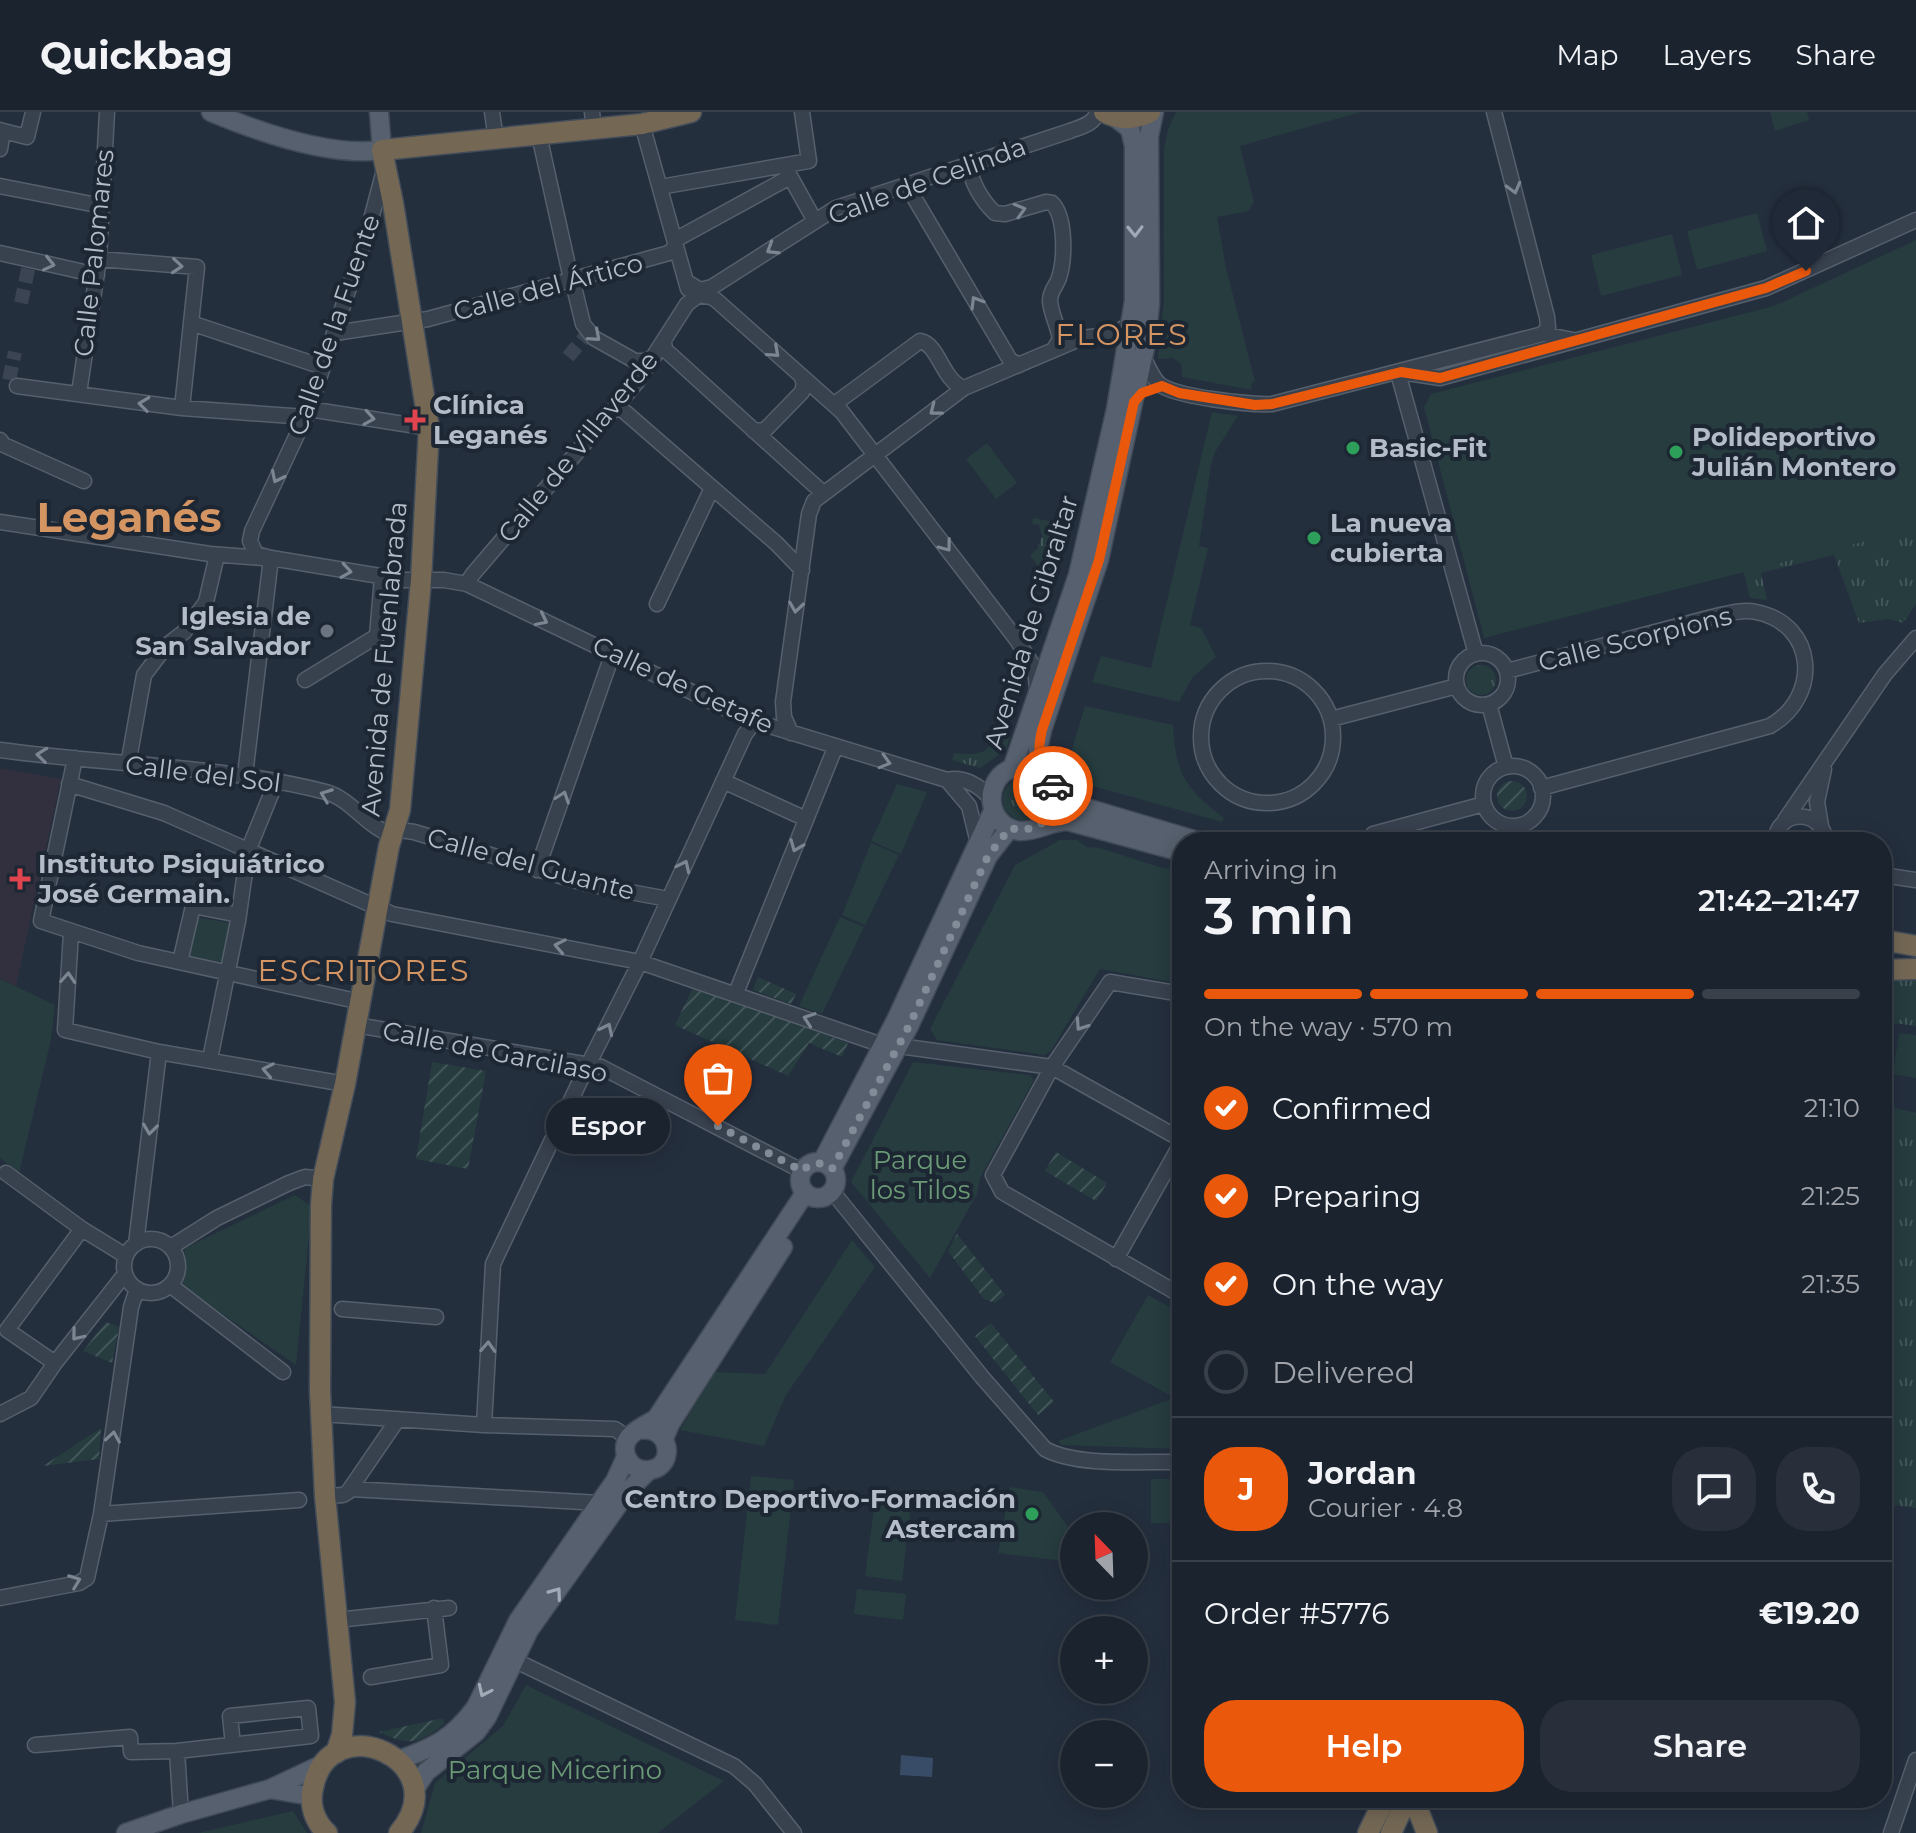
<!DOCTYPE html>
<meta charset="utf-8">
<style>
:root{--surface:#1b232e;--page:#282f3a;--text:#f1f3f6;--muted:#a0a4aa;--line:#39404a;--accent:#ea580c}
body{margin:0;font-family:Montserrat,sans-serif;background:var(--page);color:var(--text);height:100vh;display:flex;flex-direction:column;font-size:30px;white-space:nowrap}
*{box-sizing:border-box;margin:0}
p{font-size:26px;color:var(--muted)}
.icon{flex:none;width:44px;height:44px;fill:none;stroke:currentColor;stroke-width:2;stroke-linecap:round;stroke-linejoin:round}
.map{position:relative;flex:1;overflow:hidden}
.sheet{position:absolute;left:1172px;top:720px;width:720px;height:976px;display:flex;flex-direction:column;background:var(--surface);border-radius:32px;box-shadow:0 4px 20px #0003,0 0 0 2px var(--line)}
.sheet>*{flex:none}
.needle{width:52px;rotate:337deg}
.buttons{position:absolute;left:1060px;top:1400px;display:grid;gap:16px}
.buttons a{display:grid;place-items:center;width:88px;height:88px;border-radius:50%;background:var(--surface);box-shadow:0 4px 20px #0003,0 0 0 2px var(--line);font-size:40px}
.pin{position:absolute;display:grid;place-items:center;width:68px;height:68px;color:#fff;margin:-82px -34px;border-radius:50% 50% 50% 0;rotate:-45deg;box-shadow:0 0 8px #0007}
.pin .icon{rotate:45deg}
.courier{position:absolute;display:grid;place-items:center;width:80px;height:80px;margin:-40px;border:6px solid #ea580c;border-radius:50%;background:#fff;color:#222;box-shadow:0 2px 10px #0007}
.bubble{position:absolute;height:56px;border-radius:28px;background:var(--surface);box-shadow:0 4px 20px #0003,0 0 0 2px var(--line);font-size:26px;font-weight:600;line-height:56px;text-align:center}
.overview em{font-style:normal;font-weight:600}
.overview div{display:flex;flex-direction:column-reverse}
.overview{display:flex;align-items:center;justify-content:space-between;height:136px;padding:0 32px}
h1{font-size:52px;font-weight:600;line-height:60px}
.bar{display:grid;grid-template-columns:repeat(4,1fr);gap:12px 8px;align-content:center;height:96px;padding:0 32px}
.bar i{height:10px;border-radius:6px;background:var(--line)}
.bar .current{background:var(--accent)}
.bar p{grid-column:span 4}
.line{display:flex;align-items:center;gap:20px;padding:0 32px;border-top:2px solid var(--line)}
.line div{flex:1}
.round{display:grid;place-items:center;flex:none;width:84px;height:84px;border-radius:32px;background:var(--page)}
ol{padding:0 32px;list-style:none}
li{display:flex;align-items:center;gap:24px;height:88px}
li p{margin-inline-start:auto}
li .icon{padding:8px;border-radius:50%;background:var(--accent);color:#fff;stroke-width:4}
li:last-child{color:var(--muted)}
li i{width:44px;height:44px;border:4px solid var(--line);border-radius:50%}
.primary-button{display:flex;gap:16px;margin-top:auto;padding:16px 32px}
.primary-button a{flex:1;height:92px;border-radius:32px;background:var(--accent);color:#fff;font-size:32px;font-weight:600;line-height:92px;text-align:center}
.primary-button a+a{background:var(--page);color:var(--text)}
header{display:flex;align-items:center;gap:48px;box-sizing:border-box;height:112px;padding:0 40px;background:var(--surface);border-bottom:2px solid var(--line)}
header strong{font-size:38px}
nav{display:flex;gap:44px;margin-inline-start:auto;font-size:28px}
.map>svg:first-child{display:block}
.medical{fill:#32303f}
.grass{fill:url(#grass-tufts)}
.park{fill:#263c3f}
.garden{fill:url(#garden-furrows)}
.water{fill:#394c67}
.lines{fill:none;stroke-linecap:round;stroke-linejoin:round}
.minor-tunnel{stroke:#3a4453;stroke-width:14;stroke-dasharray:14 7;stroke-linecap:butt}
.minor-casing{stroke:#565f6c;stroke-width:17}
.major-casing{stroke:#414a57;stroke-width:21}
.highway-casing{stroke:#434c59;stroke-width:23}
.minor{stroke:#38414e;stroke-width:14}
.major{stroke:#56606e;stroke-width:18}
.highway{stroke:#746855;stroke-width:20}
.oneway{stroke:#7c8592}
.oneway2{stroke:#a1aab7}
.done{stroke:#828b98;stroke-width:8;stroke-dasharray:0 14.4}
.route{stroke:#ea580c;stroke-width:10}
.health-dot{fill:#e0444e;stroke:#1d2633;stroke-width:3}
.leisure-dot{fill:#2e9e5b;stroke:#1d2633;stroke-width:3}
.worship-dot{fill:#6b7280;stroke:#1d2633;stroke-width:3}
.labels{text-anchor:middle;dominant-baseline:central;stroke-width:8;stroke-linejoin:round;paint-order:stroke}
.street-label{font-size:26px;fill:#b4bcc9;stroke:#1d2633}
.poi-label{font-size:26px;font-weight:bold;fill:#b4bcc9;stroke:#1d2633;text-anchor:start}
.park-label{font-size:26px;fill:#6b9a76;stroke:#1d2633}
.quarter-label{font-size:30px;letter-spacing:2px;fill:#d59563;stroke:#1d2633}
.town-label{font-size:42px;font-weight:bold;fill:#d59563;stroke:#1d2633}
</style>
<header>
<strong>Quickbag</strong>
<nav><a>Map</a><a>Layers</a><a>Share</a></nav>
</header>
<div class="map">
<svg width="1916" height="1721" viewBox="0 0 1916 1721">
<defs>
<pattern id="grass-tufts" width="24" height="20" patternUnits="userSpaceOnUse" patternTransform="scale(2)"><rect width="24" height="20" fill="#263c3f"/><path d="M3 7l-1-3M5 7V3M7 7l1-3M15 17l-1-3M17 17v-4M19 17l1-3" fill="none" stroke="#435659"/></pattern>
<pattern id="garden-furrows" width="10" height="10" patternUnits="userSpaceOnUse" patternTransform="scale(2)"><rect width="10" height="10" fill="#263c3f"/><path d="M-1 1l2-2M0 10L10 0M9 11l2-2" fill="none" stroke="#435659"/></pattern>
</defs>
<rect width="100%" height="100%" fill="#242f3e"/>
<path class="medical" d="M0,656L61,667L16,874L0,867Z"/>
<path class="grass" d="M1916,376V492L1903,511L1889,507L1859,511L1834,443L1761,461L1767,488L1750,486L1740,445Z
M1033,406L1061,411L1049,469L1030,443L1037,437L1042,424L1039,413L1032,412Z
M1466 568a15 15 0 1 1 30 0a15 15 0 1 1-30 0Z
M999,621L1010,625L1006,638L980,656L952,648L954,641C980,643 985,644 999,621Z
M1003 687a21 21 0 1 1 42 0a21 21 0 1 1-42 0Z
M1882,868L1916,869V914L1893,911L1882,993L1916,1001V1396L1882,1392Z"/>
<path class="park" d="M1176,0H1361L1240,34L1254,90L1249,99L1217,105L1226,156L1255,269L1251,272L1252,278L1182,265L1181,252L1173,246L1158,247L1164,188V36L1168,18Z
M1770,0H1807L1809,8L1775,19Z
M1757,101L1767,139L1697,158L1687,119Z
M1672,122L1682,163L1601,184L1591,143Z
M1916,128V387L1894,422L1484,526L1424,295L1431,282L1774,194Z
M1212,300L1238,304L1215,340L1211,353L1199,434L1208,436L1190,513L1201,516L1216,545L1192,566L1179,590L1092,570L1101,544L1151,556Z
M987,331L1017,371L996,387L966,347Z
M1085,594L1173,613C1176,663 1185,676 1224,706L1222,710L1089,673L1087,675C1076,669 1068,663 1068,650Z
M897,672L927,680L901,742L871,729Z
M1060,728H1077L1087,735L1100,736L1162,756L1182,758V872L1100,857L1051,939L1044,943L937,928L930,917L1015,753Z
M871,731L899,743L865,813L842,803Z
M193,805L232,811L225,851L185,845Z
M840,805L864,815L822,902L799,894Z
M0,867L55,893L51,928L19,1061L0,1046Z
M1899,921L1916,923V966L1893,962Z
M913,950L1030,963L1034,968L980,1066L977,1082L930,1166L851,1070Z
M295,1083L312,1095L296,1253L181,1173L185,1136Z
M852,1128L875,1155L786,1283L764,1334L680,1318L715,1260L765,1262Z
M1148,1183L1182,1202V1269L1173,1285L1110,1250Z
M1182,1283V1337L1061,1333L1058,1329Z
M751,1364L794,1368L778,1513L735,1508Z
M1151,1367H1182V1411H1151Z
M1010,1375L1043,1380L1074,1423L1073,1450L998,1441Z
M875,1389L911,1393L902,1469L865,1464Z
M857,1477L906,1482L903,1508L854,1502Z
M526,1573L724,1669L658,1721H421L435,1671L503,1614Z
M293,1699L307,1721H198Z"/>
<path class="garden" d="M1497 684a15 15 0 1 1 30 0a15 15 0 1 1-30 0Z
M758,865L796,882L791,892L753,878Z
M693,875L848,931L842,945L809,931L788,964L675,913Z
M432,950L486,959L468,1057L416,1047Z
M1056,1040L1107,1071L1096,1089L1045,1059Z
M957,1122L1005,1183L995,1191L984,1187L948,1139Z
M106,1210L119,1215L112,1251L83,1239Z
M991,1211L1054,1290L1038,1303L975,1224Z
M101,1316L99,1347L43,1354Z
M443,1606L444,1612C418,1633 409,1634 379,1620Z"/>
<path class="water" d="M901,1643L933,1646L932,1665L900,1663Z"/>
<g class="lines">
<path class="minor-tunnel" d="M21,191L30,148
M568,245L588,221
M9,268L15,240"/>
<g class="minor-casing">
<path id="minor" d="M492,0L496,28
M592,0L594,18
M1494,0L1547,205L1548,215L1543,222
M642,12L688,177
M0,18L3,19L0,37
M3,19L27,25L33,0
M539,23L571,167
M977,49L971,54C969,69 984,91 995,101L1005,102L1046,90L1052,91C1066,105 1065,147 1059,166C1056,175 1050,178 1050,189C1051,202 1058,214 1060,227L1054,237
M786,57L815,109
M384,58L369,115L309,297L252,419L250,429L256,442L271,446L404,468H444L467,472L750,608L947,668C963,664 982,674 991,688
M0,74L102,94
M660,75L809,49L802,0
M902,75L909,77L1010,248L1019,253
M675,128L790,65
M0,141L97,163
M99,147L197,155L191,211L323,255
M582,166L575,173V179L583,212L594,226L635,249H645L654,245
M687,170L716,188L842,300L1017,528L1035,557L1037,576
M700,178L712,175L836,96L1070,19C1080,15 1095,12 1097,0
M335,221L428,207L669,141L675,135L676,130
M664,229L665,238L671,243L823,381
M1143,244C1147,253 1152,265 1159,272C1175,285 1250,293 1272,292L1543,222L1573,228
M1401,260L1440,266L1766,176L1916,108
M1398,261L1476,542
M17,274L182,296L306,305
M79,281L99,147L107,0
M618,294L777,432L802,458
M182,296L191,211
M309,297L429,316
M841,299L838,294L840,288L920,229C939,232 942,269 964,276
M754,319L765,318L802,280L804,271L801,264
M0,328L4,333L84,369
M0,410L210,442L263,446
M472,474L469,468L473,462L637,270L687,192L699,183L711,185
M657,492L712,376
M1456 567a26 26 0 1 1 52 0a26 26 0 1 1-52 0Z
M1201 625a66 66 0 1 1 132 0a66 66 0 1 1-132 0Z
M1507,559L1712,505C1726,502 1742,497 1756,500C1817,512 1821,585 1770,614L1541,676
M305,568L377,524L382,465
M1489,592L1506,655
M1331,607L1457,574
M791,621L784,605L783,590L809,402L814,389L964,276L1082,226L1116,222L1130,211
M0,638C108,653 220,653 326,680C351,687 367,715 392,723
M75,646L41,809L138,841L361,890
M128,653L144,563L166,534L184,520L206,490L217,443
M1483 684a30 30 0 1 1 60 0a30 30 0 1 1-60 0Z
M245,663L271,446
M947,668L969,694L978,731
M723,669L806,707
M69,672L164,701L392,802L640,850L882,933
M1785,708L1885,562L1916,526
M1821,714L1817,690L1824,657
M394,717L414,720L587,772L668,787
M1373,722L1484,692
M1775,730C1777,696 1823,696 1826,730
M537,758L610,549L614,546H621
M1882,763L1916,768
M71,821L65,918L159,940L345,972
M180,850L193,794L239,803
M736,881L835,636
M1182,882L1110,870L1052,955L993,1063L1002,1080L1182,1184
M356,913L601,955L802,1059
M899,934L1052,955L1182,1028
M210,947L238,809L248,739L276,670
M6,1061L82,1117L126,1144
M832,1079L982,1265L1045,1337C1077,1355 1144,1349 1182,1350
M124 1154a27 27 0 1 1 54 0a27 27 0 1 1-54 0Z
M136,1132L159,940
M171,1135L217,1106L289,1071L305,1065L323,1067
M1116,1147L1182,1030
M170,1173L283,1260
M342,1197L436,1205
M55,1251L7,1218L82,1117
M0,1302L31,1286L55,1251L125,1162
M321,1302L484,1313L615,1317L628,1326
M484,1313L493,1152L581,967L640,850L745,622L752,613L761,612
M351,1377L600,1391
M325,1384L343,1383L348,1380L398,1307
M101,1402L299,1388
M0,1486L79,1471L87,1466L101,1402L131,1195L137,1177
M337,1508L449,1496
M514,1548L734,1654L755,1672L794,1721
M371,1565L441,1553L434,1496
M35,1633L130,1625L131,1640L177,1639L181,1702
M177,1639L311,1624L308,1596L230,1604L233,1633
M1891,1721L1916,1648"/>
</g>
<g class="major-casing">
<path id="major" d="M211,0C259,20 331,45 382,38L379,0
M1012,657L1078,463L1116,297L1134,189V34L1130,17L1116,6
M1044,662L1038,637L1042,618L1099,448L1146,231L1150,192L1149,24L1154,0
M1053,674L1073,692L1201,730
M1039,714C1069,689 1050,644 1013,656C981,667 986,715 1020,719C1036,720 1051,709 1068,709L1182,740
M822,1050L896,908L993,699
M800 1068a18 18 0 1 1 36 0a18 18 0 1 1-36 0Z
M832,1057L909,914L988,744L1010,716
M639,1318C670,1312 677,1354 650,1358C631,1361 618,1340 629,1325C636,1317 647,1312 656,1307L805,1081
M664,1326L670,1312L783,1135
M399,1648C435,1635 453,1626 476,1595L518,1509L615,1369L626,1345
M270,1677L311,1684
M414,1678L426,1660L476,1620L487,1605L529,1518L628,1379L648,1359
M126,1721L181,1702L270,1677L323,1652"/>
</g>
<g class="highway-casing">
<path id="highway" d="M1104,0C1120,9 1134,8 1150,0
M1882,833L1894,830L1916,834
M1882,858L1916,857
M336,1641L342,1623L345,1590L325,1384L320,1279L321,1093L323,1067L345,972L389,734L400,698L421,468L429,316L393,91L382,38L642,12L691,0
M1420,1686L1418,1698L1427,1721
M327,1721C314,1709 309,1692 313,1676C329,1592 459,1649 399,1721
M1368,1721L1385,1686
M1391,1721L1407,1686"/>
</g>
<use href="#minor" class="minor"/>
<use href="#major" class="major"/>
<use href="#highway" class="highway"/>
</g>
<defs><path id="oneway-chevron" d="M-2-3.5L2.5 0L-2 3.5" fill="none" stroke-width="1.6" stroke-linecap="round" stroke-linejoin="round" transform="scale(2)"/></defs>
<g class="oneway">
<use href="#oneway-chevron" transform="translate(1514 76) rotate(75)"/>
<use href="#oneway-chevron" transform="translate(1020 98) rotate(-16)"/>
<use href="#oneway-chevron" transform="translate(772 137) rotate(148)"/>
<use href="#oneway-chevron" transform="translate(49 152) rotate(13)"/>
<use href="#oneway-chevron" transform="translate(177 154) rotate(5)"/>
<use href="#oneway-chevron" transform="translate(976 190) rotate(-121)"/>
<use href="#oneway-chevron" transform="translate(595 224) rotate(41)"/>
<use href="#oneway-chevron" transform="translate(774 240) rotate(42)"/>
<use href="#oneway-chevron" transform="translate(144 292) rotate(-173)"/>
<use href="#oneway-chevron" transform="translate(935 298) rotate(142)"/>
<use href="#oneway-chevron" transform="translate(369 306) rotate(9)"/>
<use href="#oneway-chevron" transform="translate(277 365) rotate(116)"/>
<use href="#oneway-chevron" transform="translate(946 434) rotate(53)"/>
<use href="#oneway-chevron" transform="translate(346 459) rotate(9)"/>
<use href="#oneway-chevron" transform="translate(796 495) rotate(98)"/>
<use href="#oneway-chevron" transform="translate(542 508) rotate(26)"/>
<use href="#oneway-chevron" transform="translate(42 643) rotate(-174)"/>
<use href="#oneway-chevron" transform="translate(885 650) rotate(16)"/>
<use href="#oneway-chevron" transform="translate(326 683) rotate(-159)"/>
<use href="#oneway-chevron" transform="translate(563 685) rotate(-71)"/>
<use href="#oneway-chevron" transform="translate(796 734) rotate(112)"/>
<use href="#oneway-chevron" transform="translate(684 754) rotate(-65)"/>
<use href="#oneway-chevron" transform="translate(560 834) rotate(-169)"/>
<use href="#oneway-chevron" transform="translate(68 866) rotate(-86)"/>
<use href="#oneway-chevron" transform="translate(809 907) rotate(-161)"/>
<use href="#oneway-chevron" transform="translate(1081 913) rotate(124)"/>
<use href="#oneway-chevron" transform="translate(607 917) rotate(-64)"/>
<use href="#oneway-chevron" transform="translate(268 958) rotate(-169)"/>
<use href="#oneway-chevron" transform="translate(150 1017) rotate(97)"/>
<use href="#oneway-chevron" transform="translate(77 1223) rotate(129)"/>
<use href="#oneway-chevron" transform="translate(488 1235) rotate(-87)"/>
<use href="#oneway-chevron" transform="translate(113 1325) rotate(-81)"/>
<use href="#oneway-chevron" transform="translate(75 1469) rotate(-21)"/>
</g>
<g class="oneway2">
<use href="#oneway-chevron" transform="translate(1135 119) rotate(89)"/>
<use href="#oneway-chevron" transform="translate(556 1481) rotate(-54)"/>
<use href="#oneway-chevron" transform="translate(484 1579) rotate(115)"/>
</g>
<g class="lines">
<path class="done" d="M718,1014L802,1059C813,1049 820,1049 832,1057L909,914L988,744L1010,716C1039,723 1060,703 1053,674"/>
<path class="route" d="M1053,674C1040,652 1036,644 1042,618L1099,448L1134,290L1142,281L1162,274L1179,281L1255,293L1272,292L1401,260L1440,266L1766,176L1806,159"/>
</g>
<g class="health-dot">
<path d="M411 296h8v8h8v8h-8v8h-8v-8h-8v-8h8z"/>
<path d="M16 755h8v8h8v8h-8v8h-8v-8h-8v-8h8z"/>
</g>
<g class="leisure-dot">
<circle cx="1353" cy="336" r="8"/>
<circle cx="1676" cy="340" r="8"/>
<circle cx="1314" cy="426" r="8"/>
<circle cx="1032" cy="1402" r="8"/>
</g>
<circle class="worship-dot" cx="327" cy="519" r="8"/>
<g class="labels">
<g class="street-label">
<text transform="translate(927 69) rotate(-20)">Calle de Celinda</text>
<text transform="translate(94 141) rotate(-84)">Calle Palomares</text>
<text transform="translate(548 175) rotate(-15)">Calle del Ártico</text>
<text transform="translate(334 213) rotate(-71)">Calle de la Fuente</text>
<text transform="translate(578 335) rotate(-51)">Calle de Villaverde</text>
<text transform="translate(1031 510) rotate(-73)">Avenida de Gibraltar</text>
<text transform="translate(1635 527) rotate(-14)">Calle Scorpions</text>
<text transform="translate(384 547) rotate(-85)">Avenida de Fuenlabrada</text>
<text transform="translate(683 573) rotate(25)">Calle de Getafe</text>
<text transform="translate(203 662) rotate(7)">Calle del Sol</text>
<text transform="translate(531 752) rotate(15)">Calle del Guante</text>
<text transform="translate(495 940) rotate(11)">Calle de Garcilaso</text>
</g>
<g class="poi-label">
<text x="433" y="293">Clínica<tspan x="433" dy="30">Leganés</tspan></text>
<text x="1692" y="325">Polideportivo<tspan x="1692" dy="30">Julián Montero</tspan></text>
<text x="1369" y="336">Basic-Fit</text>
<text x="1330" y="411">La nueva<tspan x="1330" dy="30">cubierta</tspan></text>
<text x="311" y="504" text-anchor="end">Iglesia de<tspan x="311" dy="30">San Salvador</tspan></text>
<text x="38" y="752">Instituto Psiquiátrico<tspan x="38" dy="30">José Germain.</tspan></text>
<text x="1016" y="1387" text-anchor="end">Centro Deportivo-Formación<tspan x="1016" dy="30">Astercam</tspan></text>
</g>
<g class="park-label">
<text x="920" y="1048">Parque<tspan x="920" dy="30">los Tilos</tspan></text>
<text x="555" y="1658">Parque Micerino</text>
</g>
<g class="quarter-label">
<text x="1122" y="222">FLORES</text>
<text x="364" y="858">ESCRITORES</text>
</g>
<g class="town-label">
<text x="129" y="405">Leganés</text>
</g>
</g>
</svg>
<div class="buttons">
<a><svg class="needle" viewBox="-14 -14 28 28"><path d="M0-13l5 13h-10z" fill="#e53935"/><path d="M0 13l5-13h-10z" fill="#a0a4aa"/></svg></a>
<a>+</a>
<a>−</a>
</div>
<div class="pin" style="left:718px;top:1014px;background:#ea580c"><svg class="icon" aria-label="bag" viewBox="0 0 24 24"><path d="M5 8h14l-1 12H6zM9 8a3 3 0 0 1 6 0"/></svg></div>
<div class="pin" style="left:1806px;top:159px;background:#1f2937"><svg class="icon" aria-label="home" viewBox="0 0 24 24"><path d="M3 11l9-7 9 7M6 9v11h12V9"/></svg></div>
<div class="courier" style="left:1053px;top:674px"><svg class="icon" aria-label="car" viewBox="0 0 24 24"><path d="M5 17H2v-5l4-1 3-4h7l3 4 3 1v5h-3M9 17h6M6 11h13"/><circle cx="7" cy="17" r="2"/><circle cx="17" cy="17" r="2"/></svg></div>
<div class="bubble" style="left:546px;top:986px;width:124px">Espor</div>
<section class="sheet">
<div class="overview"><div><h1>3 min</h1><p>Arriving in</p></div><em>21:42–21:47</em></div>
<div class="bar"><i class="current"></i><i class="current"></i><i class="current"></i><i></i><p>On the way · 570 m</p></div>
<ol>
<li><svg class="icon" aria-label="check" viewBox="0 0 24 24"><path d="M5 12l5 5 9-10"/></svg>Confirmed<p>21:10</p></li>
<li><svg class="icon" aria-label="check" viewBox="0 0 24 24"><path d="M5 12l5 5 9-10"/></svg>Preparing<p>21:25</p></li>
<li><svg class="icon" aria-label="check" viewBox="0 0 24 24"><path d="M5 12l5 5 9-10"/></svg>On the way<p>21:35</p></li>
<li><i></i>Delivered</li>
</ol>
<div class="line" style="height:144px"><b class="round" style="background:var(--accent);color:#fff">J</b><div><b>Jordan</b><p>Courier · 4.8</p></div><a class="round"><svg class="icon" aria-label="chat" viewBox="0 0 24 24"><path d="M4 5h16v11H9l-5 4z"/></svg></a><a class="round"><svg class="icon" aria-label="phone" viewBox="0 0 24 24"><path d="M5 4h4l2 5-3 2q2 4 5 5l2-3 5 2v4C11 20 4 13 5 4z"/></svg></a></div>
<div class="line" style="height:104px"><div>Order #5776</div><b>€19.20</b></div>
<div class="primary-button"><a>Help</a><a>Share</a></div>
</section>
</div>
